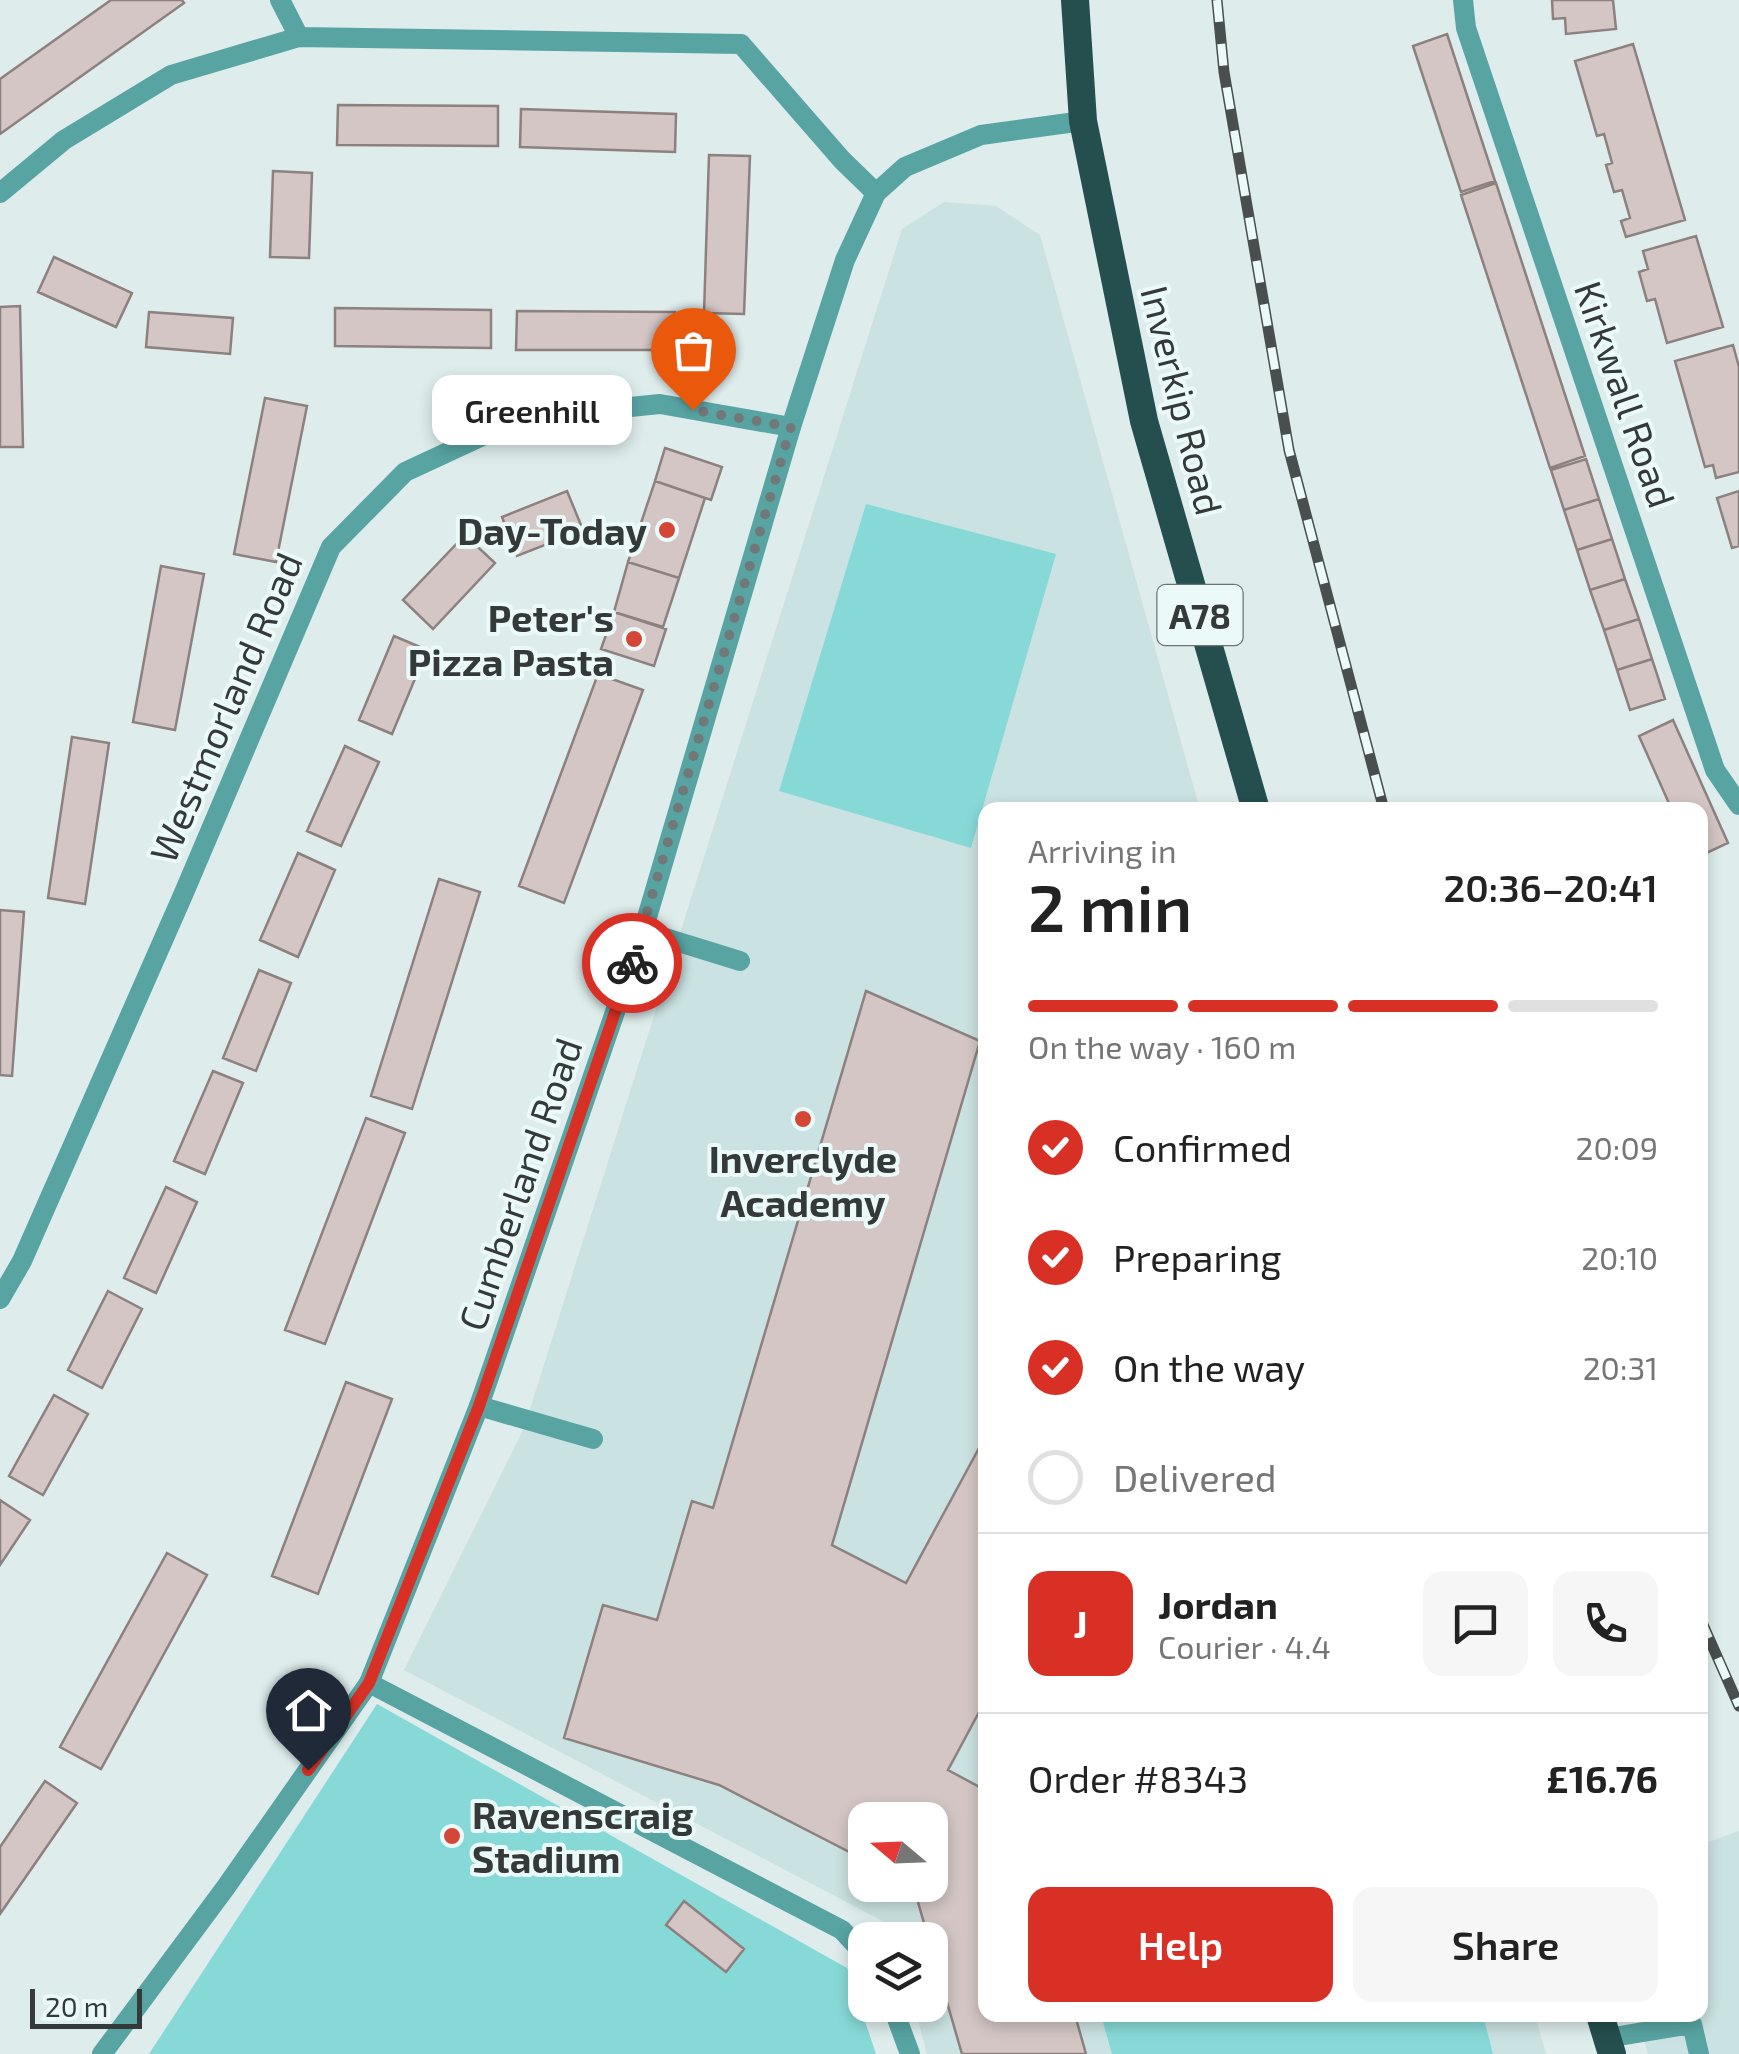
<!DOCTYPE html>
<meta charset="utf-8">
<style>
:root{--surface:#fff;--page:#f6f6f6;--text:#222;--muted:#767676;--line:#e0e0e0;--accent:#d93025}
body{margin:0;font-family:"Exo 2",sans-serif;background:var(--page);color:var(--text);height:100vh;display:flex;flex-direction:column;font-size:38px;white-space:nowrap}
*{box-sizing:border-box;margin:0}
p{font-size:32px;color:var(--muted)}
.icon{flex:none;width:55px;height:55px;fill:none;stroke:currentColor;stroke-width:2;stroke-linecap:round;stroke-linejoin:round}
.map{position:relative;flex:1;overflow:hidden}
.side{position:absolute;left:978px;top:802px;width:730px;height:1220px;display:flex;flex-direction:column;background:var(--surface);border-radius:20px;box-shadow:0 5px 15px #0003}
.side>*{flex:none}
.needle{width:65px;rotate:289deg}
.fabs{position:absolute;left:848px;top:1802px;display:grid;gap:20px}
.fabs a{display:grid;place-items:center;width:100px;height:100px;border-radius:20px;background:var(--surface);box-shadow:0 5px 15px #0003;font-size:50px}
.scale{position:absolute;left:30px;bottom:25px;width:112px;box-sizing:border-box;padding-left:10px;border:5px solid #343a39;border-top:0;font-size:28px;line-height:35px;white-space:nowrap;color:#343a39;-webkit-text-stroke:8px #ebfaf9;paint-order:stroke}
.pin{position:absolute;display:grid;place-items:center;width:85px;height:85px;color:#fff;margin:-102px -42px;border-radius:50% 50% 50% 0;rotate:-45deg;box-shadow:0 0 10px #0007}
.pin .icon{rotate:45deg}
.courier{position:absolute;display:grid;place-items:center;width:100px;height:100px;margin:-50px;border:8px solid #d93025;border-radius:50%;background:#fff;color:#222;box-shadow:0 2px 12px #0007}
.bubble{position:absolute;height:70px;border-radius:20px;background:var(--surface);box-shadow:0 5px 15px #0003;font-size:32px;font-weight:600;line-height:70px;text-align:center}
.overview em{font-style:normal;font-weight:600}
.overview div{display:flex;flex-direction:column-reverse}
.overview{display:flex;align-items:center;justify-content:space-between;height:170px;padding:0 50px}
h1{font-size:65px;font-weight:600;line-height:75px}
.bar{display:grid;grid-template-columns:repeat(4,1fr);gap:15px 10px;align-content:center;height:120px;padding:0 50px}
.bar i{height:12px;border-radius:8px;background:var(--line)}
.bar .selected{background:var(--accent)}
.bar p{grid-column:span 4}
.line{display:flex;align-items:center;gap:25px;padding:0 50px;border-top:2px solid var(--line)}
.line div{flex:1}
.round{display:grid;place-items:center;flex:none;width:105px;height:105px;border-radius:20px;background:var(--page)}
ol{padding:0 50px;list-style:none}
li{display:flex;align-items:center;gap:30px;height:110px}
li p{margin-inline-start:auto}
li .icon{padding:10px;border-radius:50%;background:var(--accent);color:#fff;stroke-width:4}
li:last-child{color:var(--muted)}
li i{width:55px;height:55px;border:5px solid var(--line);border-radius:50%}
.action{display:flex;gap:20px;margin-top:auto;padding:20px 50px}
.action a{flex:1;height:115px;border-radius:20px;background:var(--accent);color:#fff;font-size:40px;font-weight:600;line-height:115px;text-align:center}
.action a+a{background:var(--page);color:var(--text)}
.map>svg:first-child{display:block}
.built{fill:#cae2e1;fill-rule:evenodd}
.green{fill:#87d9d8}
.building{fill:#d3c6c4;stroke:#8d817f;stroke-width:2.5}
.lines{fill:none;stroke-linecap:round;stroke-linejoin:round}
.service{stroke:#58a4a3;stroke-width:20}
.minor{stroke:#58a4a3;stroke-width:20}
.tertiary{stroke:#58a4a3;stroke-width:20}
.trunk{stroke:#254e4e;stroke-width:28}
.rail-casing{stroke:#484f4e;stroke-width:11}
.rail{stroke:#ebfaf9;stroke-width:8;stroke-dasharray:22;stroke-linecap:butt}
.done{stroke:#707878;stroke-width:10;stroke-dasharray:0 18}
.route{stroke:#d93025;stroke-width:12}
.poi-dot{fill:#d44737;stroke:#ebfaf9;stroke-width:4}
.labels{text-anchor:middle;dominant-baseline:central;stroke-width:8;stroke-linejoin:round;paint-order:stroke}
.shield{fill:#ebfaf9;stroke:#6b7473;stroke-width:2.5}
.shield-label{font-size:35px;font-weight:bold;fill:#343a39}
.street-label{font-size:38px;fill:#343a39;stroke:#ebfaf9}
.poi-label{font-size:38px;font-weight:bold;fill:#343a39;stroke:#ebfaf9;text-anchor:end}
</style>
<div class="map">
<svg width="1739" height="2054" viewBox="0 0 1739 2054">
<rect width="100%" height="100%" fill="#deecec"/>
<path class="built" d="M944,202L996,206L1040,235L1200,810H985V2015H1535L1546,2054H927L914,2005H930V1940H897L894,1927L404,1670L524,1428L902,229ZM865,1820H930V1885H865Z
M1739,1831V2054H1648L1637,2015H1700V1845Z"/>
<path class="green" d="M866,504L1056,554L971,848L779,791Z
M377,1704L847,1968L876,2054H149Z
M1101,2015H1483L1493,2054H1112Z"/>
<path class="building" d="M111,0H182L184,3L0,134V79Z
M1552,0H1613L1616,29L1566,34L1565,18L1553,19Z
M1447,34L1495,181L1461,192L1413,46Z
M1633,44L1685,220L1626,237L1621,221L1630,218L1622,190L1614,192L1606,165L1612,163L1604,134L1597,136L1575,61Z
M338,105L498,106V146L337,145Z
M521,109L676,114L675,152L520,147Z
M709,155L750,156L744,314L704,313Z
M273,171L312,173L309,258L270,257Z
M1496,183L1585,456L1550,468L1461,195Z
M1696,236L1723,327L1667,343L1655,299L1647,301L1639,272L1648,269L1643,251Z
M54,257L132,293L116,327L38,292Z
M20,306L23,447H0V307Z
M335,308L491,310V348L335,346Z
M517,311L675,312V350H516Z
M149,312L233,318L230,354L146,347Z
M1733,345L1739,367V472L1716,478L1713,465L1705,467L1675,361Z
M265,398L307,406L276,562L234,554Z
M665,448L722,467L711,500L655,481Z
M1586,459L1599,499L1564,510L1551,470Z
M655,481L705,498L679,578L628,562Z
M567,491L583,530L517,556L502,517Z
M1739,491V546L1732,548L1717,498Z
M1599,499L1612,539L1577,550L1564,510Z
M465,535L495,563L433,629L403,600Z
M1612,539L1625,579L1590,590L1577,550Z
M628,562L679,578L663,627L614,612Z
M161,566L204,574L175,730L133,722Z
M1625,579L1639,619L1604,630L1590,590Z
M614,612L666,629L654,666L601,649Z
M1639,619L1652,659L1617,670L1604,630Z
M394,636L427,650L392,734L359,720Z
M1652,659L1665,699L1630,710L1617,670Z
M598,674L643,690L564,903L519,886Z
M1673,720L1728,843L1700,856V810H1672L1639,736Z
M72,737L109,743L85,904L48,898Z
M345,746L379,762L341,846L307,831Z
M298,853L335,870L298,957L260,940Z
M439,879L480,892L412,1109L371,1096Z
M0,910L24,912L12,1076L0,1075Z
M259,970L291,983L256,1071L223,1058Z
M866,991L980,1041L832,1545L906,1583L985,1437V1701L948,1770L985,1790V2015H1075L1086,2054H962L913,1885H930V1820H865V1860L719,1785L564,1738L603,1605L657,1620L692,1501L713,1508Z
M213,1071L243,1083L205,1174L174,1161Z
M366,1118L405,1133L325,1344L285,1330Z
M166,1187L197,1202L156,1293L124,1278Z
M108,1291L142,1309L102,1388L68,1370Z
M346,1382L392,1399L318,1594L272,1576Z
M54,1395L88,1414L43,1495L9,1476Z
M0,1500L30,1520L0,1565Z
M167,1553L207,1575L101,1769L60,1747Z
M45,1781L77,1803L0,1914V1847Z
M684,1901L744,1949L726,1972L666,1925Z"/>
<g class="lines">
<path class="service" d="M643,931L740,961
M479,1406L593,1439
M369,1683L842,1930L865,1955
M892,2005L910,2054
M1607,2038L1692,2024L1699,2054"/>
<path class="minor" d="M280,0L299,37
M1463,0L1466,28L1715,770L1739,805
M0,193L64,140L171,75L299,37L741,44L842,160L876,193
M0,1299L22,1261L183,895L331,547L405,472L521,418L660,404L791,427"/>
<path class="tertiary" d="M102,2054L226,1887L369,1683L479,1406L643,931L791,427L845,260L876,193L905,167L981,135L1083,121"/>
<path class="trunk" d="M1075,0L1083,121L1144,421L1256,810
M1600,2015L1612,2054"/>
<g class="rail-casing">
<path id="rail" d="M1217,0L1224,72L1289,450L1384,810
M1700,1618L1739,1706"/>
</g>
<use href="#rail" class="rail"/>
</g>
<g class="lines">
<path class="done" d="M632,963L791,427L693,410"/>
<path class="route" d="M308,1770L369,1683L479,1406L632,963"/>
</g>
<g class="poi-dot">
<circle cx="667" cy="530" r="10"/>
<circle cx="634" cy="639" r="10"/>
<circle cx="803" cy="1119" r="10"/>
<circle cx="452" cy="1836" r="10"/>
</g>
<g class="labels">
<rect class="shield" x="1157.5" y="585" width="85" height="60" rx="8"/>
<g class="shield-label">
<text x="1200" y="615">A78</text>
</g>
<g class="street-label">
<text transform="translate(1626 394) rotate(71)">Kirkwall Road</text>
<text transform="translate(1183 400) rotate(76)">Inverkip Road</text>
<text transform="translate(225 707) rotate(-67)">Westmorland Road</text>
<text transform="translate(519 1184) rotate(-71)">Cumberland Road</text>
</g>
<g class="poi-label">
<text x="647" y="530">Day-Today</text>
<text x="614" y="617">Peter's<tspan x="614" dy="44">Pizza Pasta</tspan></text>
<text x="803" y="1158" text-anchor="middle">Inverclyde<tspan x="803" dy="44">Academy</tspan></text>
<text x="472" y="1814" text-anchor="start">Ravenscraig<tspan x="472" dy="44">Stadium</tspan></text>
</g>
</g>
</svg>
<div class="fabs">
<a><svg class="needle" viewBox="-14 -14 28 28"><path d="M0-13l5 13h-10z" fill="#e53935"/><path d="M0 13l5-13h-10z" fill="#767676"/></svg></a>
<a><svg class="icon" aria-label="layers" viewBox="0 0 24 24"><path d="M12 4l9 5-9 5-9-5zM3 14l9 5 9-5"/></svg></a>
</div>
<div class="scale">20 m</div>
<div class="pin" style="left:693px;top:410px;background:#ea580c"><svg class="icon" aria-label="bag" viewBox="0 0 24 24"><path d="M5 8h14l-1 12H6zM9 8a3 3 0 0 1 6 0"/></svg></div>
<div class="pin" style="left:308px;top:1770px;background:#1f2937"><svg class="icon" aria-label="home" viewBox="0 0 24 24"><path d="M3 11l9-7 9 7M6 9v11h12V9"/></svg></div>
<div class="courier" style="left:632px;top:963px"><svg class="icon" aria-label="bike" viewBox="0 0 24 24"><circle cx="6" cy="16" r="4"/><circle cx="18" cy="16" r="4"/><path d="M6 16l4-8h5l3 8M10 8l3 8H6M13 5h3"/></svg></div>
<div class="bubble" style="left:432px;top:375px;width:200px">Greenhill</div>
<section class="side">
<div class="overview"><div><h1>2 min</h1><p>Arriving in</p></div><em>20:36–20:41</em></div>
<div class="bar"><i class="selected"></i><i class="selected"></i><i class="selected"></i><i></i><p>On the way · 160 m</p></div>
<ol>
<li><svg class="icon" aria-label="check" viewBox="0 0 24 24"><path d="M5 12l5 5 9-10"/></svg>Confirmed<p>20:09</p></li>
<li><svg class="icon" aria-label="check" viewBox="0 0 24 24"><path d="M5 12l5 5 9-10"/></svg>Preparing<p>20:10</p></li>
<li><svg class="icon" aria-label="check" viewBox="0 0 24 24"><path d="M5 12l5 5 9-10"/></svg>On the way<p>20:31</p></li>
<li><i></i>Delivered</li>
</ol>
<div class="line" style="height:180px"><b class="round" style="background:var(--accent);color:#fff">J</b><div><b>Jordan</b><p>Courier · 4.4</p></div><a class="round"><svg class="icon" aria-label="chat" viewBox="0 0 24 24"><path d="M4 5h16v11H9l-5 4z"/></svg></a><a class="round"><svg class="icon" aria-label="phone" viewBox="0 0 24 24"><path d="M5 4h4l2 5-3 2q2 4 5 5l2-3 5 2v4C11 20 4 13 5 4z"/></svg></a></div>
<div class="line" style="height:130px"><div>Order #8343</div><b>£16.76</b></div>
<div class="action"><a>Help</a><a>Share</a></div>
</section>
</div>
